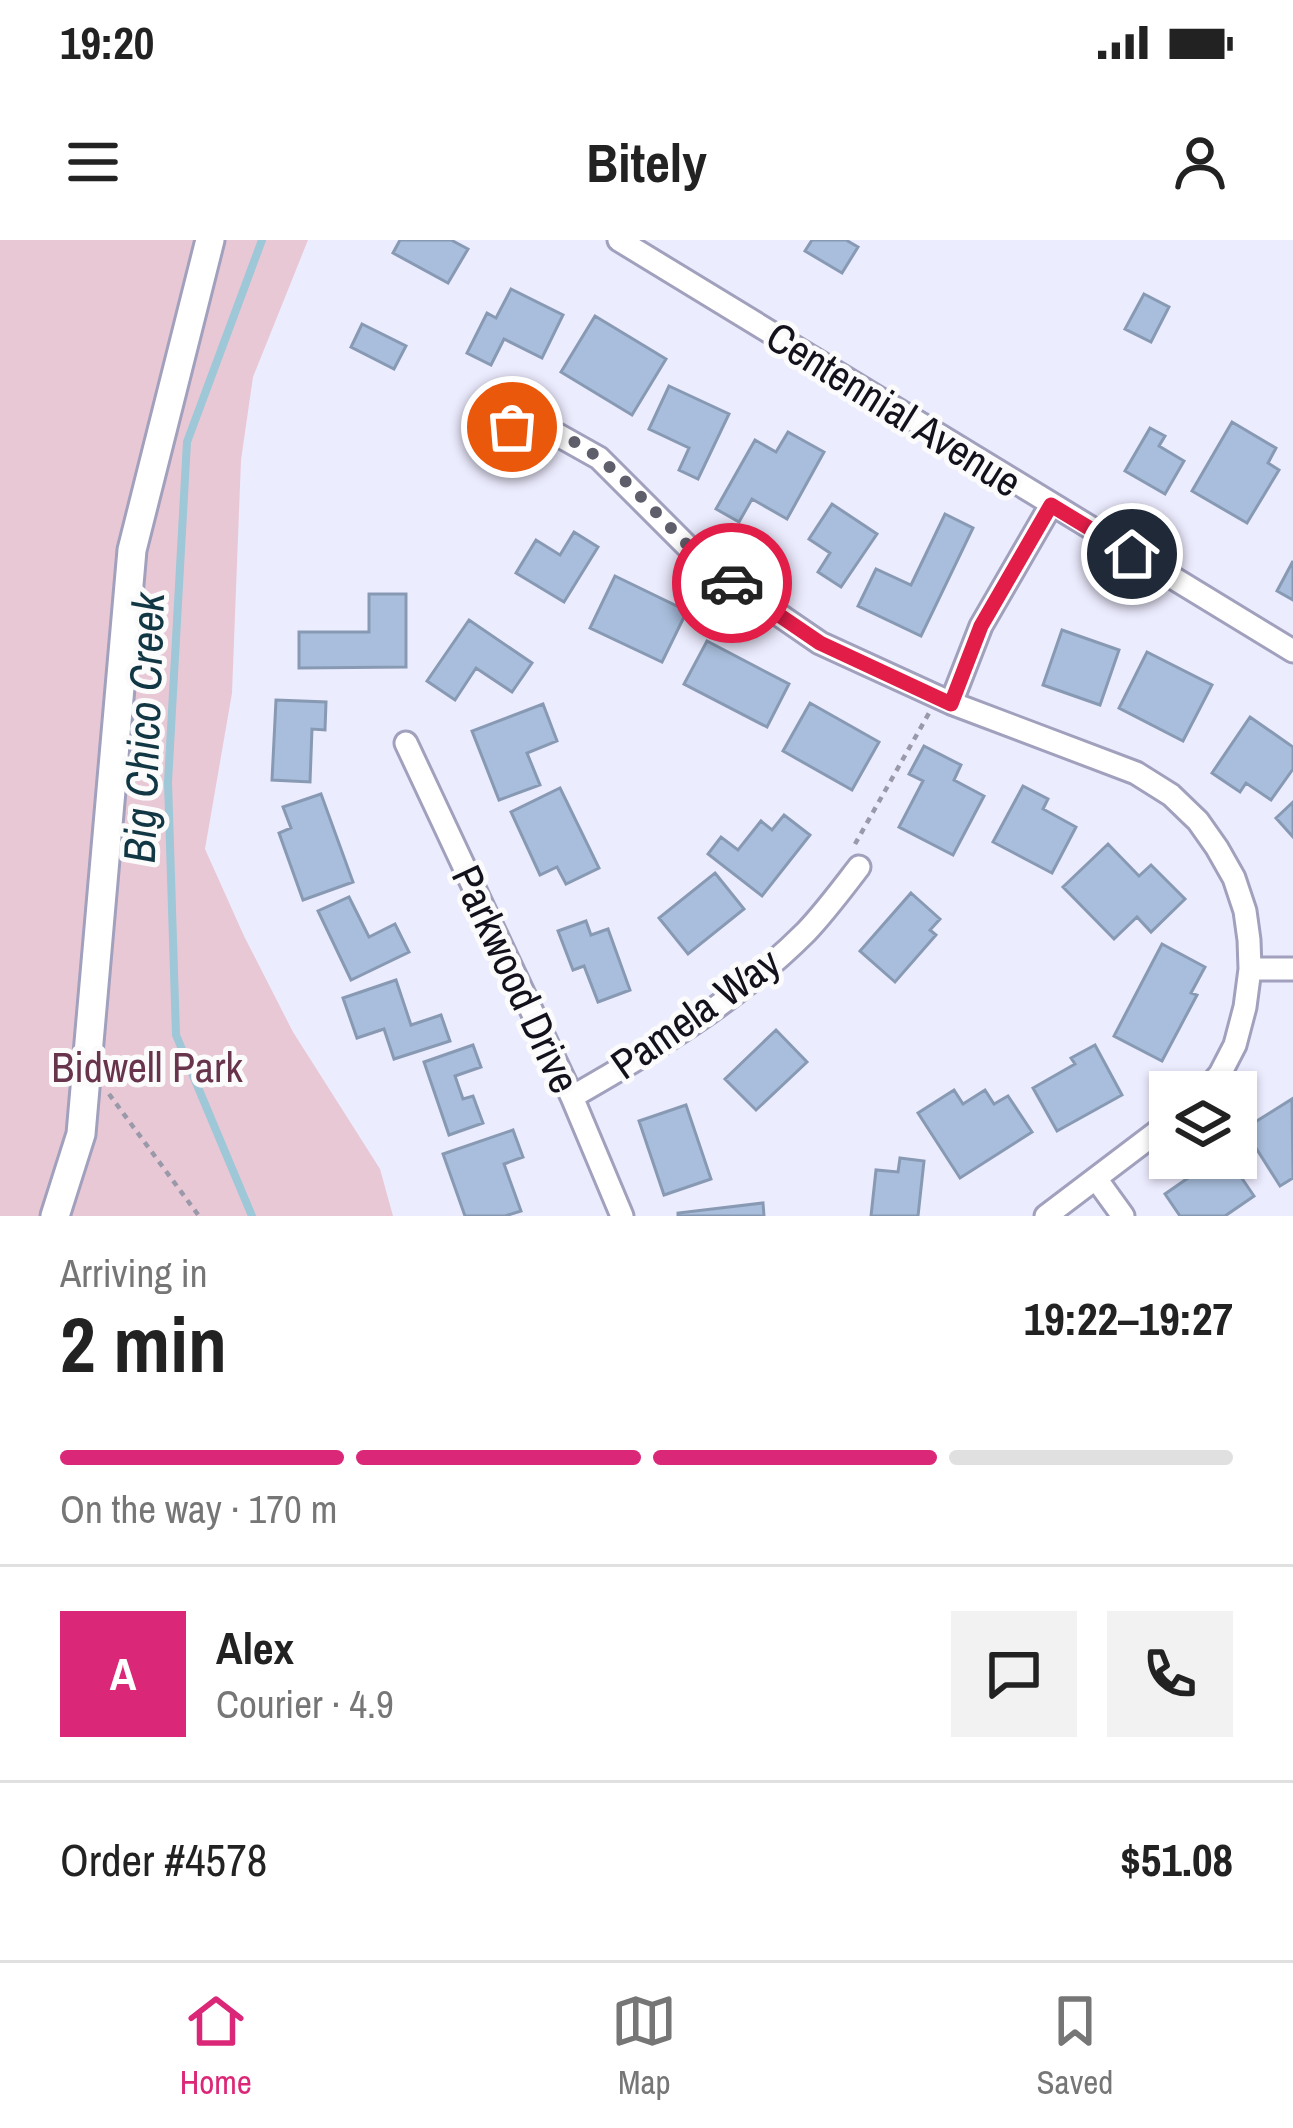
<!DOCTYPE html>
<meta charset="utf-8">
<style>
:root{--surface:#fff;--page:#f2f2f2;--text:#222;--muted:#767676;--line:#e0e0e0;--accent:#db2777}
body{margin:0;font-family:"Archivo Narrow",sans-serif;background:var(--page);color:var(--text);height:100vh;display:flex;flex-direction:column;font-size:45px;white-space:nowrap}
*{box-sizing:border-box;margin:0}
p{font-size:39px;color:var(--muted)}
.icon{flex:none;width:66px;height:66px;fill:none;stroke:currentColor;stroke-width:2;stroke-linecap:round;stroke-linejoin:round}
.map{position:relative;height:976px;overflow:hidden}
.drawer{display:flex;flex-direction:column;background:var(--surface);flex:1}
.drawer>*{flex:none}
.fabs{position:absolute;left:1149px;top:831px;display:grid;gap:24px}
.fabs a{display:grid;place-items:center;width:108px;height:108px;border-radius:0px;background:var(--surface);box-shadow:0 3px 9px #0004;font-size:60px}
.pin{position:absolute;display:grid;place-items:center;width:102px;height:102px;color:#fff;margin:-51px;border:6px solid #fff;border-radius:50%;box-shadow:0 3px 12px #0007}
.courier{position:absolute;display:grid;place-items:center;width:120px;height:120px;margin:-60px;border:9px solid #e11d48;border-radius:50%;background:#fff;color:#222;box-shadow:0 3px 15px #0007}
.overview em{font-style:normal;font-weight:700}
.overview div{display:flex;flex-direction:column-reverse}
.overview{display:flex;align-items:center;justify-content:space-between;height:204px;padding:0 60px}
h1{font-size:78px;font-weight:700;line-height:90px}
.bar{display:grid;grid-template-columns:repeat(4,1fr);gap:18px 12px;align-content:center;height:144px;padding:0 60px}
.bar i{height:15px;border-radius:9px;background:var(--line)}
.bar .active{background:var(--accent)}
.bar p{grid-column:span 4}
.line{display:flex;align-items:center;gap:30px;padding:0 60px;border-top:3px solid var(--line)}
.line div{flex:1}
.round{display:grid;place-items:center;flex:none;width:126px;height:126px;border-radius:0px;background:var(--page)}
.status{display:flex;justify-content:space-between;align-items:center;height:84px;padding:0 60px;background:var(--surface);direction:ltr}
.status svg{height:33px;fill:currentColor}
header{display:flex;justify-content:space-between;align-items:center;height:156px;padding:0 60px;background:var(--surface);font-size:54px;font-weight:700}
.menu{display:flex;justify-content:space-around;align-items:center;height:168px;border-top:3px solid var(--line);background:var(--surface);font-size:33px;color:var(--muted)}
.menu a{display:grid;justify-items:center;gap:6px}
.menu .active{color:var(--accent)}
.map>svg:first-child{display:block}
.green{fill:#e9c8d5}
.lines{fill:none;stroke-linecap:round;stroke-linejoin:round}
.stream{stroke:#9ec7d7;stroke-width:8}
.building{fill:#a8bedc;stroke:#889ab3;stroke-width:3}
.minor-casing{stroke:#a1a0bd;stroke-width:27}
.tertiary-casing{stroke:#a1a0bd;stroke-width:33}
.path{stroke:#9a99a9;stroke-width:4.5;stroke-dasharray:6 6;stroke-linecap:butt}
.minor{stroke:#fff;stroke-width:21}
.tertiary{stroke:#fff;stroke-width:27}
.done{stroke:#5f5e6b;stroke-width:12;stroke-dasharray:0 21.6}
.route{stroke:#e11d48;stroke-width:15}
.labels{text-anchor:middle;dominant-baseline:central;stroke-width:10;stroke-linejoin:round;paint-order:stroke}
.street-label{font-size:42px;fill:#13121c;stroke:#fbfbfb}
.park-label{font-size:42px;fill:#67344c;stroke:#fbfbfb}
.water-label{font-size:45px;font-style:italic;fill:#123744;stroke:#fbfbfb}
</style>
<div class="status"><b>19:20</b><svg viewBox="0 0 49 12"><path d="M0 12V9h3v3zM5 12V6h3v6zM10 12V3h3v9zM15 12V0h3v12zM26 1h20v11H26zM47 4h2v5h-2z"/></svg></div>
<header><svg class="icon" aria-label="menu" viewBox="0 0 24 24"><path d="M4 6h16M4 12h16M4 18h16"/></svg>Bitely<svg class="icon" aria-label="person" viewBox="0 0 24 24"><circle cx="12" cy="8" r="4"/><path d="M4 21q1-7 8-7t8 7"/></svg></header>
<div class="map">
<svg width="1293" height="976" viewBox="0 0 1293 976">
<rect width="100%" height="100%" fill="#ececff"/>
<path class="green" d="M0,0H308L253,137L241,220L232,453L205,609L244,696L293,792L380,929L393,976H0Z"/>
<g class="lines">
<path class="stream" d="M252,976L176,795L168,542L187,202L262,0"/>
</g>
<path class="building" d="M400,0H451L468,9L448,43L393,13Z
M812,0H846L858,7L842,33L805,11Z
M511,49L563,75L542,118L504,99L491,125L467,113L487,73L496,78Z
M1144,54L1169,67L1151,102L1125,89Z
M595,76L666,119L632,175L561,132Z
M362,84L406,106L394,129L351,107Z
M669,146L729,174L698,239L679,230L689,208L649,189Z
M1232,182L1276,208L1268,223L1279,230L1247,283L1192,251Z
M1150,188L1165,196L1159,206L1184,221L1165,254L1125,231Z
M788,192L824,212L787,279L752,259L739,282L716,269L755,200L776,212Z
M832,264L877,294L841,347L818,332L830,313L809,299Z
M945,274L973,288L921,396L858,366L876,329L911,345Z
M574,292L598,307L564,362L516,333L536,300L560,315Z
M1293,321V360L1277,351Z
M615,336L687,371L662,422L590,388Z
M369,354H406V427L299,428V392H369Z
M469,380L532,423L512,452L476,428L455,460L427,441Z
M1062,390L1119,410L1100,465L1043,445Z
M707,401L789,444L767,487L684,444Z
M1147,412L1212,445L1183,501L1119,468Z
M276,460L326,462L325,490L312,489L310,542L272,540Z
M810,463L879,502L852,550L783,511Z
M543,464L557,501L527,513L540,545L499,560L472,491Z
M1250,477L1293,507V529L1271,560L1246,543L1240,552L1212,533Z
M924,506L961,525L954,540L984,556L953,615L899,587L923,541L909,534Z
M1023,546L1048,559L1043,569L1076,587L1052,633L993,602Z
M560,548L599,628L566,644L557,627L540,635L511,572Z
M321,554L353,642L303,660L279,593L291,588L283,567Z
M1293,562V597L1276,578Z
M784,575L810,595L762,656L708,614L721,597L738,610L761,581L772,590Z
M1108,604L1139,636L1151,625L1185,659L1151,692L1137,677L1114,699L1063,647Z
M715,633L744,669L688,714L659,678Z
M911,653L940,679L930,690L936,695L895,742L860,711Z
M349,657L369,697L395,684L409,712L351,740L318,671Z
M586,681L591,695L608,689L630,750L598,762L584,726L573,730L558,691Z
M1162,704L1205,727L1191,753L1197,755L1162,821L1114,796Z
M396,740L411,785L441,775L450,801L394,819L384,789L357,798L343,758Z
M776,790L807,822L756,870L725,839Z
M473,805L481,827L455,836L463,859L473,856L483,883L449,895L424,822Z
M1095,805L1122,855L1057,891L1033,848L1075,824L1071,818Z
M954,850L963,864L985,850L994,864L1008,856L1032,892L960,938L918,873Z
M1292,859L1293,938L1280,946L1244,889Z
M686,865L711,939L664,955L639,881Z
M513,890L523,917L504,924L521,971L505,976H465L443,914Z
M900,918L924,921L918,976H871L876,930L898,932Z
M1217,918H1228L1254,956L1225,976H1180L1165,954Z
M763,963L764,976H678V973Z"/>
<g class="lines">
<g class="minor-casing">
<path id="minor" d="M619,0L1293,411
M512,187L558,195L599,218L705,324L820,403L951,463L1136,533L1171,555L1198,581L1217,608L1234,638L1245,671L1249,700L1250,729L1245,767L1235,805L1220,834L1205,852
M951,463L981,386L1051,265
M406,503L572,857L622,976
M1250,729H1293
M572,857C656,809 737,761 806,692C825,672 842,649 859,627
M1097,940L1123,976
M1046,976L1170,882"/>
</g>
<g class="tertiary-casing">
<path id="tertiary" d="M55,976L81,894L132,310L210,0"/>
</g>
<path class="path" d="M855,604L929,473
M109,854L199,976"/>
<use href="#minor" class="minor"/>
<use href="#tertiary" class="tertiary"/>
</g>
<g class="lines">
<path class="done" d="M512,187C527,189 544,190 559,195C621,218 673,303 732,343"/>
<path class="route" d="M732,343L820,403L951,464L981,386L1051,265L1132,314"/>
</g>
<g class="labels">
<g class="street-label">
<text transform="translate(894 169) rotate(32)">Centennial Avenue</text>
<text transform="translate(516 739) rotate(65)">Parkwood Drive</text>
<text transform="translate(695 773) rotate(-35)">Pamela Way</text>
</g>
<g class="park-label">
<text x="147" y="827">Bidwell Park</text>
</g>
<g class="water-label">
<text transform="translate(143 488) rotate(-88)">Big Chico Creek</text>
</g>
</g>
</svg>
<div class="fabs">
<a><svg class="icon" aria-label="layers" viewBox="0 0 24 24"><path d="M12 4l9 5-9 5-9-5zM3 14l9 5 9-5"/></svg></a>
</div>
<div class="pin" style="left:512px;top:187px;background:#ea580c"><svg class="icon" aria-label="bag" viewBox="0 0 24 24"><path d="M5 8h14l-1 12H6zM9 8a3 3 0 0 1 6 0"/></svg></div>
<div class="pin" style="left:1132px;top:314px;background:#1f2937"><svg class="icon" aria-label="home" viewBox="0 0 24 24"><path d="M3 11l9-7 9 7M6 9v11h12V9"/></svg></div>
<div class="courier" style="left:732px;top:343px"><svg class="icon" aria-label="car" viewBox="0 0 24 24"><path d="M5 17H2v-5l4-1 3-4h7l3 4 3 1v5h-3M9 17h6M6 11h13"/><circle cx="7" cy="17" r="2"/><circle cx="17" cy="17" r="2"/></svg></div>
</div>
<section class="drawer">
<div class="overview"><div><h1>2 min</h1><p>Arriving in</p></div><em>19:22–19:27</em></div>
<div class="bar"><i class="active"></i><i class="active"></i><i class="active"></i><i></i><p>On the way · 170 m</p></div>
<div class="line" style="height:216px"><b class="round" style="background:var(--accent);color:#fff">A</b><div><b>Alex</b><p>Courier · 4.9</p></div><a class="round"><svg class="icon" aria-label="chat" viewBox="0 0 24 24"><path d="M4 5h16v11H9l-5 4z"/></svg></a><a class="round"><svg class="icon" aria-label="phone" viewBox="0 0 24 24"><path d="M5 4h4l2 5-3 2q2 4 5 5l2-3 5 2v4C11 20 4 13 5 4z"/></svg></a></div>
<div class="line" style="height:156px"><div>Order #4578</div><b>$51.08</b></div>
</section>
<nav class="menu">
<a class="active"><svg class="icon" aria-label="home" viewBox="0 0 24 24"><path d="M3 11l9-7 9 7M6 9v11h12V9"/></svg>Home</a>
<a><svg class="icon" aria-label="map" viewBox="0 0 24 24"><path d="M3 6l6-2 6 2 6-2v14l-6 2-6-2-6 2zM9 4v14M15 6v14"/></svg>Map</a>
<a><svg class="icon" aria-label="saved" viewBox="0 0 24 24"><path d="M7 4h10v16l-5-4-5 4z"/></svg>Saved</a>
</nav>
